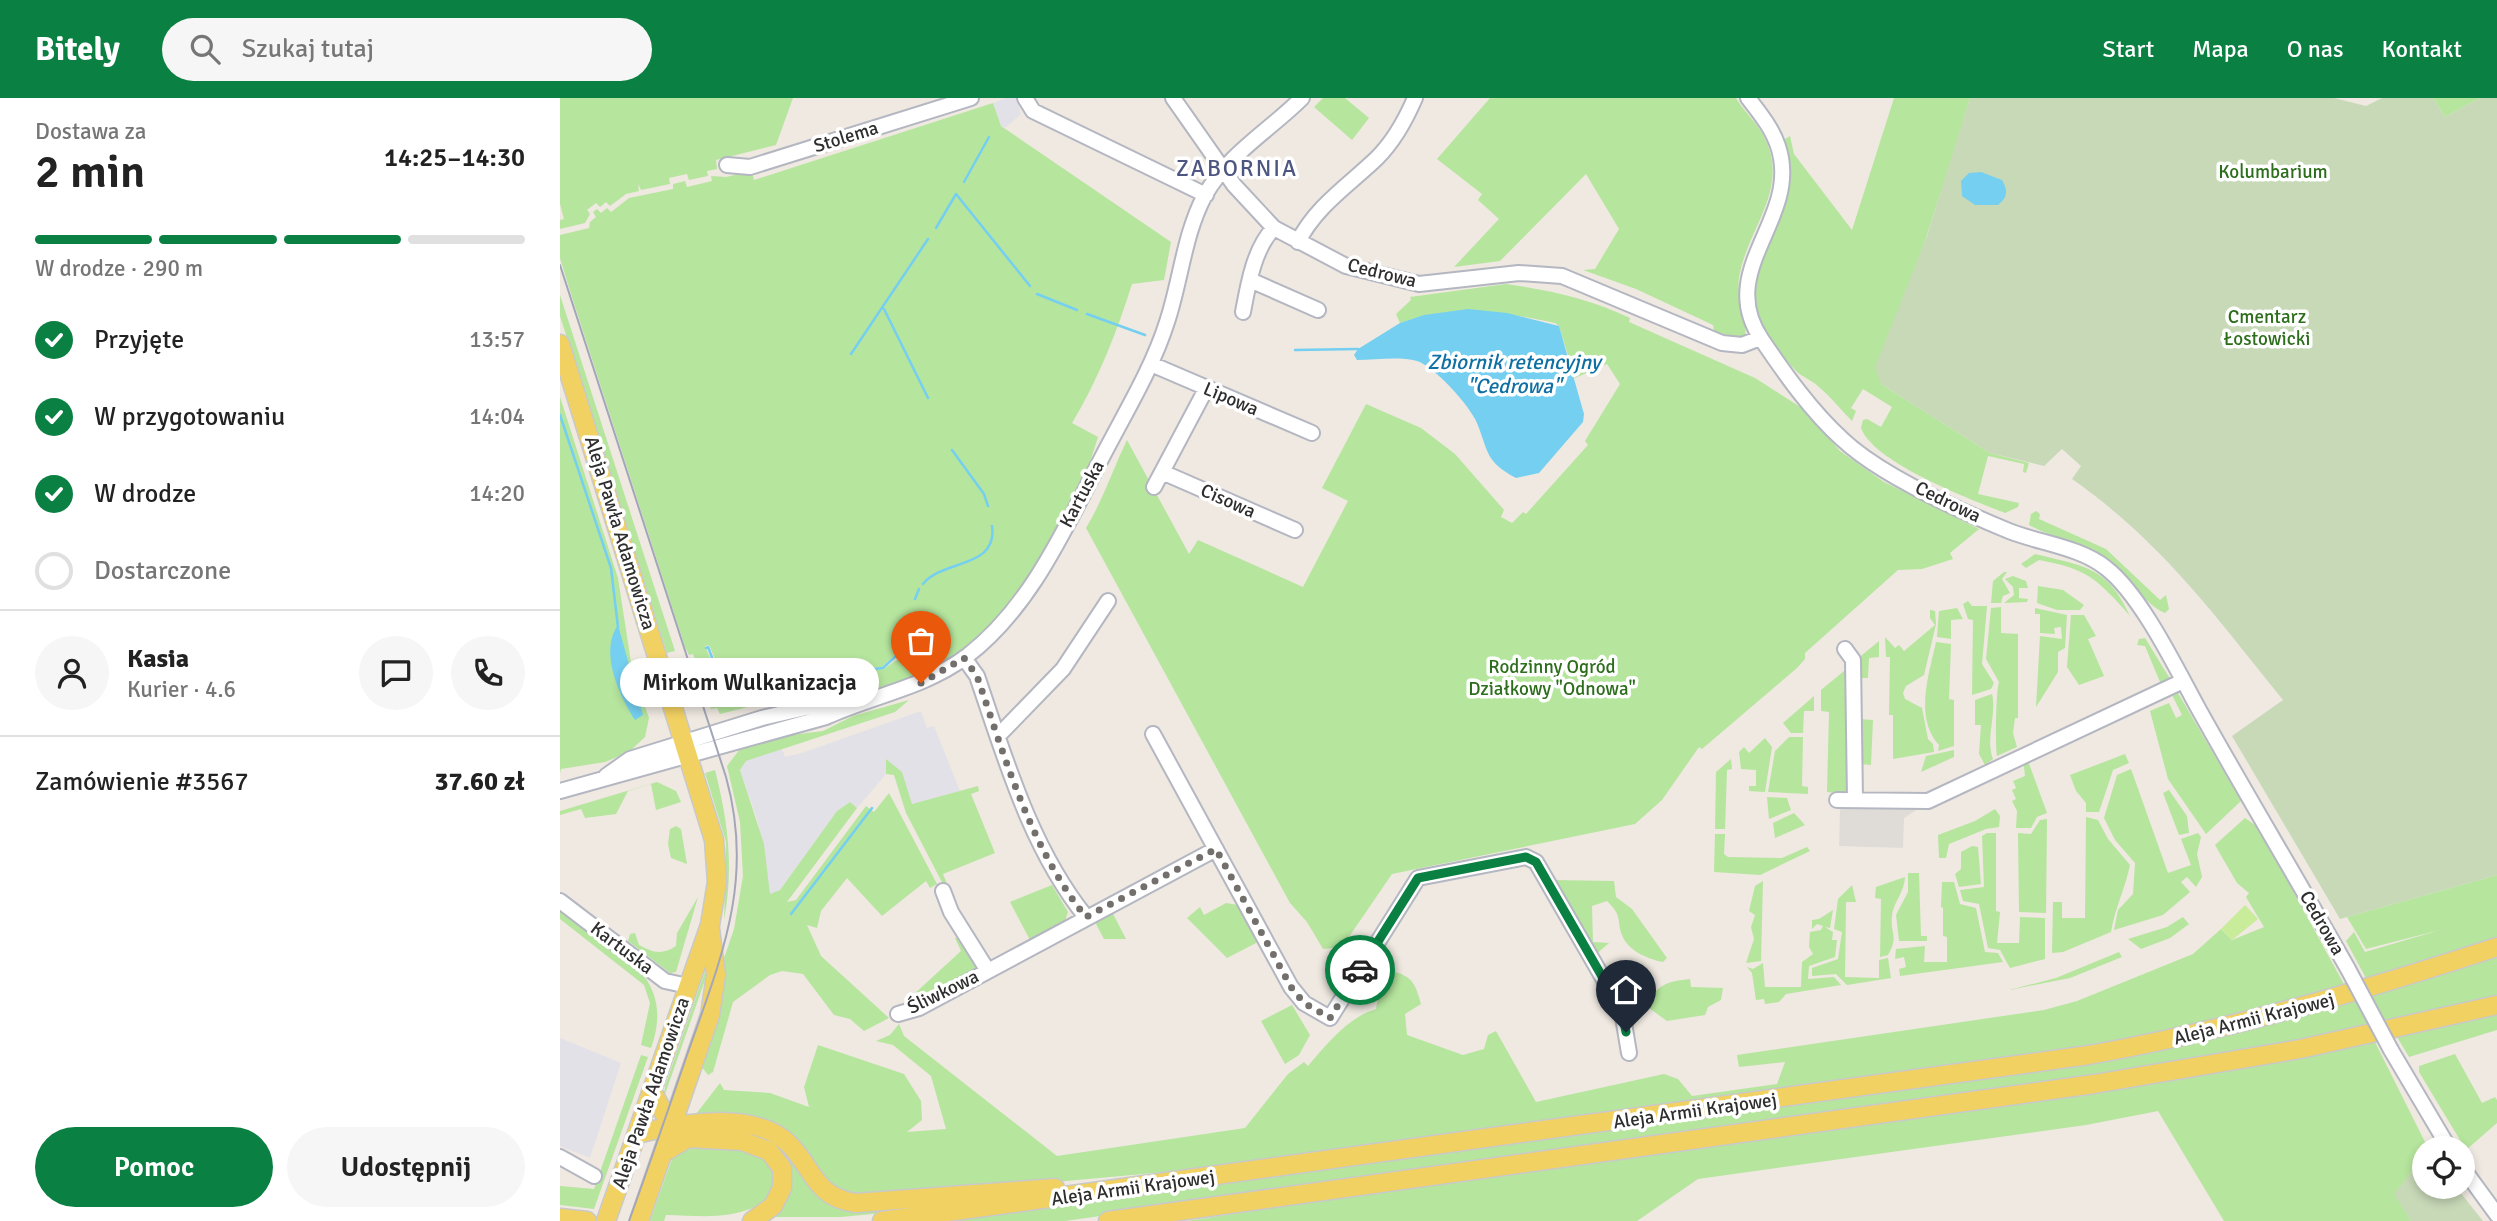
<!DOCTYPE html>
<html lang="pl">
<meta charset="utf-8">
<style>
:root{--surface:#fff;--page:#f6f6f6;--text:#222;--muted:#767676;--line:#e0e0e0;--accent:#0b8043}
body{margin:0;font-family:Signika,sans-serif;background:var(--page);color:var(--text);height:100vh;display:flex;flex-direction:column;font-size:26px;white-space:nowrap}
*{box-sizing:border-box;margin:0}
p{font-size:23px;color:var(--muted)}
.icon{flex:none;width:38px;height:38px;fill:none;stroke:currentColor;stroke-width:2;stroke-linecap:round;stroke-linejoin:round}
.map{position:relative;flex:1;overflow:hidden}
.sheet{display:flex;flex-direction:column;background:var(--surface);width:560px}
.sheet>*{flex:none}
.tools{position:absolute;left:1852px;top:1038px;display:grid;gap:14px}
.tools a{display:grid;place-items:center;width:63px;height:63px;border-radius:50%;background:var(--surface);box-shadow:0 4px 10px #0003;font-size:35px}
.pin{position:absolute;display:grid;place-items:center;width:60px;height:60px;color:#fff;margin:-72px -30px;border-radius:50% 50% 50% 0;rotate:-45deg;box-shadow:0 0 7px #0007}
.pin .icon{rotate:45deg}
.courier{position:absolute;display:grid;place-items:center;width:70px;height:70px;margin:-35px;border:5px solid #0b8043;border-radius:50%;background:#fff;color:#222;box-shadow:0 2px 9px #0007}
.bubble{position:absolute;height:49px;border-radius:24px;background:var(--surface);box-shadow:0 4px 10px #0003;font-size:23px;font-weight:600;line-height:49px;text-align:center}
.head em{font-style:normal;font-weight:600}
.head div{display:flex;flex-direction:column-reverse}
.head{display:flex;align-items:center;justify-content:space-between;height:119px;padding:0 35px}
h1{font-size:46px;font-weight:600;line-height:52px}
.bar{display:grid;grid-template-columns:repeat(4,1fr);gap:10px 7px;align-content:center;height:84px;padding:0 35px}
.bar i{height:9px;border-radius:5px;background:var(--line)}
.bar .active{background:var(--accent)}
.bar p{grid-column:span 4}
.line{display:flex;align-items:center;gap:18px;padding:0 35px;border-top:2px solid var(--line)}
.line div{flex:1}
.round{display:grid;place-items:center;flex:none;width:74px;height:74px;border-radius:37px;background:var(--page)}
ol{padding:0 35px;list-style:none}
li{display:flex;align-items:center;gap:21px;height:77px}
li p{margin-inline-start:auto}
li .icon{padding:7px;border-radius:50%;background:var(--accent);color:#fff;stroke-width:4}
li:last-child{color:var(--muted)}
li i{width:38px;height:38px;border:4px solid var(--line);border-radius:50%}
.primary-button{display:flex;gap:14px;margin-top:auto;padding:14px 35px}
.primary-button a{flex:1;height:80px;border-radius:42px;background:var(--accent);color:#fff;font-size:28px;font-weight:600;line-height:80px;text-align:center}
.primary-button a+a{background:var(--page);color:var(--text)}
header{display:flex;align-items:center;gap:42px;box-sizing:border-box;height:98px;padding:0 35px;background:var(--accent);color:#fff}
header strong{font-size:33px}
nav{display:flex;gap:38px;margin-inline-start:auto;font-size:24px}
.search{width:490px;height:63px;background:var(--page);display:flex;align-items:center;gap:18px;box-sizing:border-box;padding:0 24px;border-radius:38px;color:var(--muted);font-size:26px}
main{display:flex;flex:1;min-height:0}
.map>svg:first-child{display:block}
.industrial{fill:#e3e1e8}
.green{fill:#b6e59e;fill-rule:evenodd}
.cemetery{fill:#c8d9b8}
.pitch{fill:#c9ec9a}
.plaza{fill:#dfdcd8}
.water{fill:#75cff0}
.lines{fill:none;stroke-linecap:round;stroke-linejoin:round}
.stream{stroke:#75cff0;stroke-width:2.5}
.minor-casing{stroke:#b4b7c1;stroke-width:18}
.major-casing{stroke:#c9c9c9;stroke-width:21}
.minor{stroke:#fff;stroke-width:14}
.major{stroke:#f2d163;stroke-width:18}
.tram{stroke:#a3a6b8;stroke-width:2}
.minor-bridge-casing{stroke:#b4b7c1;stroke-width:18;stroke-linecap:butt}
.minor-bridge{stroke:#fff;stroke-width:14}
.done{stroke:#726f6d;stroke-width:7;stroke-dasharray:0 12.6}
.route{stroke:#0b8043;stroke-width:9}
.labels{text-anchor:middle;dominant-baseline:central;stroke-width:7;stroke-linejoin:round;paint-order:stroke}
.street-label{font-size:19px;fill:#2e2e2e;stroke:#fff}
.park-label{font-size:19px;fill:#2c6e1b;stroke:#fff}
.water-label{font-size:21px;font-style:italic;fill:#0d6fa3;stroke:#fff}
.quarter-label{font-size:23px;letter-spacing:2px;fill:#4d5680;stroke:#fff}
</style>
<header>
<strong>Bitely</strong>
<div class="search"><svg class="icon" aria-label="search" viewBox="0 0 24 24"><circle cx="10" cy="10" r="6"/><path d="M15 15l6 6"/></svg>Szukaj tutaj</div>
<nav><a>Start</a><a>Mapa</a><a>O nas</a><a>Kontakt</a></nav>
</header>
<main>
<section class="sheet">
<div class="head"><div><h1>2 min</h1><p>Dostawa za</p></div><em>14:25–14:30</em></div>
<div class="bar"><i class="active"></i><i class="active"></i><i class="active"></i><i></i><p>W drodze · 290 m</p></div>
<ol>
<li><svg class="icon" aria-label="check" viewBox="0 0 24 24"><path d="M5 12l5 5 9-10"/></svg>Przyjęte<p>13:57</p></li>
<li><svg class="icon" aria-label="check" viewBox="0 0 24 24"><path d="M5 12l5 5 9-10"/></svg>W przygotowaniu<p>14:04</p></li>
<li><svg class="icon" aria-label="check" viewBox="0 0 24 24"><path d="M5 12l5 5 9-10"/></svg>W drodze<p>14:20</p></li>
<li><i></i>Dostarczone</li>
</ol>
<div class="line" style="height:126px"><a class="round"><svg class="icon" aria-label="person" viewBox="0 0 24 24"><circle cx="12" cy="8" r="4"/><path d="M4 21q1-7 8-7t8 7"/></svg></a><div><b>Kasia</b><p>Kurier · 4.6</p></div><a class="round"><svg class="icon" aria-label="chat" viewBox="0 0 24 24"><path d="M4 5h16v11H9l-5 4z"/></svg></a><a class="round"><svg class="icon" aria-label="phone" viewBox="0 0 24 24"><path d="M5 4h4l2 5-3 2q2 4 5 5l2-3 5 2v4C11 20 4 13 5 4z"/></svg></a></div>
<div class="line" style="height:91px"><div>Zamówienie #3567</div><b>37.60 zł</b></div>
<div class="primary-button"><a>Pomoc</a><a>Udostępnij</a></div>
</section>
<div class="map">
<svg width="1937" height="1123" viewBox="0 0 1937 1123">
<rect width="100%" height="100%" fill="#efe9e1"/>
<path class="industrial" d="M446,0H457L461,16L445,30L440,27L433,5Z
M361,613L367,630L374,628L400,693L352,706L341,674L326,661V676L297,710L290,704L277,713L220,792L210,796L198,724L180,672L186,663L222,651L225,659L242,655Z
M0,940L61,965L30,1060L0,1048Z"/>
<path class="green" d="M0,0H233L216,47L156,62L157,71L147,73L148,78L129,82L127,76L109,80L110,86L81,92L78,86L79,93L66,96L50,108L46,104L40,109L36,105L27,112L30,116L25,125L0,131V122L4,121L0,106Z
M763,0H785L809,20L792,42L754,9Z
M930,0H1176C1184,14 1199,26 1206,43C1229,93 1186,133 1179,180C1176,199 1188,225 1185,238L1174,239L1154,233L1153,227L1076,191L1023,172L1035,171L1059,131L1026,76L940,163L894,169L939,121L918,102L922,96L877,61Z
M1334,0H1410C1382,96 1348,189 1321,286L1430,355L1469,365L1466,375L1463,374L1464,366L1428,358L1418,396L1459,405L1458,409L1445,415C1410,401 1314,365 1301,330L1303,322L1307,321L1321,329L1332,309L1303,291L1291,310L1296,313L1292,323C1281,312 1271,299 1259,289C1254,284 1247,281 1241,277C1228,267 1213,245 1205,231C1170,167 1249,117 1225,41L1230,38L1234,56L1292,132Z
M1873,0H1920L1885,19Z
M433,5L441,28L611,144L604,182L572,186C557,234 538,282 512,325L538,339L530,364L532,366C483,456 438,563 327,588C306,593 285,591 264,592C229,595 194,608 160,616L157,610L151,611L133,556L129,557L125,549L11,196L0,160V137L29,130L30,124L36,119L33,114L37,111L41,115L47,110L51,114L69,100L113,91V86L125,83L127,89L152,83L151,78L166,79L192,73L194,82ZM347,538L339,560L324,571L238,581L166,597L145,548L149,547L169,593L250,576L322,569L336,556L342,539Z
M946,186C990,192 1030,201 1070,220L1069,224L1195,280L1245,312L1280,353L1324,384L1419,431L1390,455L1393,461L1362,471L1338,472L1245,555V561L1237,570L1142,651L1139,649L1102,702L1075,726L832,776L782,849L763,851L747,824L730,805L526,430C543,402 553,371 567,342L629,456L638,442L743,489L788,403L762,390L806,306L861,330L895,356L944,412L941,419L952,425L963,414L966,416L1028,347L1025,343L1060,286L1047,266L1015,280L999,228L995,225C939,213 895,206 840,225L836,216L851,202L850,199Z
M0,197L115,553L107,555L0,218Z
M0,299L58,480L72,571L89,620L85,639L69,654L45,664L1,671L0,675Z
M1476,413L1480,416L1479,421L1546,451L1600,502L1606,497L1609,511L1605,515C1585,507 1570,480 1554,466C1530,445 1496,442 1469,427L1471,416Z
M1475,456C1522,468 1547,467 1570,518C1537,481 1528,471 1479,462L1466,470L1461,466Z
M1444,474H1447L1442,481L1450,495L1443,498L1441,505H1431L1433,483Z
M1453,478L1466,483L1468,490H1459V500L1468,501L1467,504L1444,505L1454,497L1453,489L1445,481Z
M1478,488L1503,492L1524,507L1520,512H1497L1477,505Z
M1408,503L1412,508H1427L1422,566L1434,585L1431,591L1412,597L1413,522L1408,521L1403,506Z
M1441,509V535L1458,536V620H1455L1453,635L1457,649L1437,658C1435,650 1436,591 1439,584L1426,561L1431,510Z
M1397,510L1403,521L1391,522V541L1377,539L1379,513Z
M1475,510L1507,517L1505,550L1498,554V574L1476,609L1480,538L1502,541L1501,529L1494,530L1495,536L1480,535V516H1475Z
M1370,512L1375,513L1376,526L1364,577L1346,588L1343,595L1345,601L1362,610L1368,641L1373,646L1374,654L1333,661V617H1329L1330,559H1326L1325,539L1335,550L1339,547L1344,553L1375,527L1370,520Z
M1511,517H1524L1536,538L1528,541L1544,578L1519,587L1507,569Z
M1585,540L1612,584L1595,590L1594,587L1600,584L1585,548L1577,547L1579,541Z
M1319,543V559L1309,560L1308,580H1297L1296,562Z
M1376,544L1391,546L1389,601L1394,602V648L1378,653L1379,647C1354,620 1369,576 1376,544Z
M1290,568L1293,697L1267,694L1269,614L1261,613V592Z
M1610,593L1618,595L1681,703L1646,736L1608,681L1590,613L1609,605L1616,620L1622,617Z
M1432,596C1437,616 1425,641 1433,661L1425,667L1419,656L1421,627H1415V602Z
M1254,598V613H1244L1243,635H1231L1223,625Z
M349,602L335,614L186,663L180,672L204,746L210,796L220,792L277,713L290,704L297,710L227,804L236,802L306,708L314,714L329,695L377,786L370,790L366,783L322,818L287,780L261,813L257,830L247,827L261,858L329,920L304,933L290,921L274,917L243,876L222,873L210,877L173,904L153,974L148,977L141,968L162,866L174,831L183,778L180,724L167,668L180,651L223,638L263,633L293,618Z
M1299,621L1313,622L1311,667L1301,666Z
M1229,639H1243L1242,688L1248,689V696L1208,694L1215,653Z
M1205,640L1212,649L1205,694L1189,693V688H1196V672L1181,671L1179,654L1184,649L1189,655Z
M1394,652V659L1361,674L1366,658Z
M1565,656L1569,665L1553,672L1539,714H1526V705L1516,693L1510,677Z
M1467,660L1487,715L1477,719L1471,730H1456L1457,713L1452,703L1456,701L1452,692L1456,690L1453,683L1465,678L1463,661Z
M326,661L342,674L352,706L418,688L419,693L411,696L435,755L383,776L388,788L385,790L346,715L334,677L326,676Z
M1171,661L1172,671L1167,672L1165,731H1155L1156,674Z
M1571,671L1608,775L1631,767L1621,741L1638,735L1641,739L1637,756L1642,779L1636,789L1627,779L1621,784L1630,794L1603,817L1554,832L1558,812L1573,796L1575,765L1555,742L1544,720L1557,677Z
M155,672C168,723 174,770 164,822L166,744L145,675Z
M97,684L116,693L121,704L96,712L91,686L68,693L56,716L25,720L21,711L0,717V713Z
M1609,692L1627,718L1629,735L1619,737L1603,695Z
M1207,699L1227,700L1231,712L1209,721Z
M1435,711L1440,718L1439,729L1426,731L1389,746L1386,760H1379L1378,737L1415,723Z
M1234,715L1245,727L1215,740L1213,725Z
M1526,719L1538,722L1548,741L1570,767C1565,791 1555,810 1551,834L1503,854L1492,855L1493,804H1502V820H1525Z
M1685,720L1695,727L1708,747L1786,890L1689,916L1530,951L661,1069L307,1101L272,1092L241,1052L136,1016L160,985L164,992L210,995L249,1009L244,989L258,947L344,976L361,1003L362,1022L347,1034L386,1031L371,978L333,947L316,943L330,937L339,926L344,938L497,1058L685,1030L728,976L744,964L748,968C766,947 788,919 816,911L820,887L834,874C853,878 856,888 861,906L845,916L847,937L903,957L924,951L928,937L936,933L976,1004L1104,976L1118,981L1132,998L1217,986L1225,964L1179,969L1177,957L1484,912L1517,903L1633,856L1661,831L1672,842L1704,829L1686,799L1689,795L1677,785L1655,747Z
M1487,721L1486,815L1459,814L1458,735L1471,736L1480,722Z
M116,728L121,731L127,766L111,760L108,746L110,731Z
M1427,735H1436V813L1440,814L1437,845H1459L1460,819L1485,820V861L1450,870L1440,852L1428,850L1419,806L1403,803L1400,792L1424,789L1422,738Z
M1155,736H1165L1164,756L1168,759L1222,760L1247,749L1250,753L1200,777L1154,774Z
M1412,748L1418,749L1421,786L1399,789L1395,776L1401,771V754Z
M1348,775H1359L1361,838H1367V843H1339L1336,817L1348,794Z
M1937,777V841L1808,884L1786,843L1794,834L1805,854L1880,832L1806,851L1787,819Z
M1345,779C1344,796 1333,804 1332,818C1330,836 1339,838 1328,857L1320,859L1321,801L1315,800L1316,789Z
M992,782L1054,783L1056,799L1072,811L1107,860L1103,864C1088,861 1068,853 1062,837C1056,820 1063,819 1047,803L1032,808L1033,844L1049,845L1035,857Z
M1203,783L1201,863L1186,865L1194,841L1191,829L1195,817L1189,813L1195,788Z
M1382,784H1394L1400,806L1416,810L1425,854L1438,855L1443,864L1340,878L1339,871L1346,869L1344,859L1335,861L1336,851L1365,848L1364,864H1387V839L1383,838V810L1381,809Z
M492,787L508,814L505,823L470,842L450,804Z
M1292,787L1296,804H1286L1285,879L1319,880V862L1328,860L1331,880L1287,887L1276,876L1252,878V870L1278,861L1282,834L1274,831L1278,801Z
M138,799L116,874L110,875L68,843L70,836L75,835L79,847C94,855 102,857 116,848L117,835Z
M666,805L678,807L698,844L667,860L627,820L640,809L644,817Z
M0,812L81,874C100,897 101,923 91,950L81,947L90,905L84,887L0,821Z
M551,812L566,841H544L536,826L540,818Z
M1273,812L1270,830L1265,829L1273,834L1272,842H1277L1275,859L1249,868L1248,881L1274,879L1281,887L1226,896L1219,904L1205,906L1204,901L1196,902L1192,875L1187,869L1193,871L1203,865L1205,889H1241L1242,864L1253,856L1249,849L1250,834L1261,832L1263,828L1257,826L1252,831V822L1259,821Z
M1623,819L1633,831L1629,826L1610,840L1581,851L1568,841L1607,829Z
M400,839L417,869L414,877L347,911L341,908L401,853L395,840Z
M1559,854L1562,859L1510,880L1449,892L1496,880Z
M1937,855V900L1807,930L1639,962L505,1123H376L1481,971Z
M148,865H151L103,1002L105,988Z
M1130,881L1131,889L1163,890L1161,902L1148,909L1145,917L1107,923L1089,910C1093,887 1108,883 1130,881Z
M732,907L750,937L739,957L725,966L701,923Z
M1937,916V932L1849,959L1837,939Z
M1814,942L1868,1050H1864V1066L1852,1073L1835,1096L1851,1123H1664L1598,1013L1526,1027L1138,1081L1077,1123H627Z
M1895,956L1922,1005L1935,999L1937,1002V1025L1906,1052L1859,974V968Z
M81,957L88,959L34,1111L0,1107V1088L34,1091Z
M135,1031L188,1033L220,1044L248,1083L306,1112L364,1111L281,1119H208L225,1062Z
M168,1047L202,1055L217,1075L211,1100C176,1123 147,1118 106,1117L104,1123H90L113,1058L123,1048Z"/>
<path class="cemetery" d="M1410,0H1774L1806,8L1822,0H1873L1885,19L1920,0H1937V777L1780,821L1672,638L1723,602C1656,519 1602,444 1512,381L1521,368L1502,351L1484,368L1430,355L1321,286L1315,269L1367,138Z
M1864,1066V1088L1896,1089L1923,1123H1851L1834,1096L1852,1073Z"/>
<path class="pitch" d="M1685,807L1698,821L1672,842L1661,831Z"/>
<path class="plaza" d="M1285,706L1364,707L1344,720L1343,750L1279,748L1280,712Z"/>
<path class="water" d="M1421,74L1442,82C1448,92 1448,99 1438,107H1415L1402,98L1401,83L1409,75Z
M908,211L947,215L999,228L1024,316L1023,324L979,375L956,380C925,363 929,355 917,325C910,308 874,268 857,263C839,258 815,262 797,262L794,257L798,251L840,225L864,217Z
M58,527L83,617L75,622C59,597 39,554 58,527Z"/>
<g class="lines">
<path class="stream" d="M404,84L429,39
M376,130L396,96L470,188
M477,196L517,212
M324,211L368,300
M527,216L585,237
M735,252L798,251
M291,256L368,141
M0,317L51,470L58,529
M392,352L424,396L428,408
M363,486C383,461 438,471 432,428
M355,501L359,491
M146,550L148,549L165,593L168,595L245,578L323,570L337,557L341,550
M231,816L312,710"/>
<g class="minor-casing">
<path id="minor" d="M465,0L473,13L646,97
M613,0L674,87L714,130L786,168L859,186L959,175L1002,178L1162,245L1182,247L1200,240
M1188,0C1202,18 1217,36 1221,60C1233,126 1156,175 1202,242C1225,276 1252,314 1282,341C1321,378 1398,412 1449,433C1479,445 1520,449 1546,470C1581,497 1616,570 1638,610C1687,698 1739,784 1788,871
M167,67L190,69L411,0
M738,144C756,108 789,87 817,60C833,44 846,21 855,0
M690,182L758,212
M683,214C688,187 694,150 714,130
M591,266L752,335
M602,374L735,432
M594,389L646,291
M1285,551L1293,562L1295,702
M404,560L417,578C445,660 471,751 526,819
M593,636L731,889L744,905L770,920L858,780L966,759L976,764L1062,913L1069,955
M438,638L503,571L548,503
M46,678L70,661L202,620L263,606L289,607
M0,693L266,619C314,597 364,590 407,558C474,507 509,421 548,348C569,308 593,268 607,224C621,182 624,136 645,97C668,56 710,32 742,0
M1277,702L1368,703L1623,583
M383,793L391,814L428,873
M0,803L105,883L128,888
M338,916L359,910L656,751
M1831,952L1889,1050
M0,1059L34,1078
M1902,1069L1937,1117"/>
</g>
<g class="major-casing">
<path id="major" d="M0,246L154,742L157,784L150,827L46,1123
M92,993L106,1019L120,1033
M77,1036C120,1025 195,1012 229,1046C254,1071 254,1099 296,1105L495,1090
M103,1055L128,1040L182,1043L209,1053L222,1070V1090L213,1108L192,1123
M0,1120L27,1123
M79,1123L150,917L156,877L150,831
M322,1123L1529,957C1669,932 1802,893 1937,849
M548,1123L1534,986L1740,951L1937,907"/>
</g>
<use href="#minor" class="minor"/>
<use href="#major" class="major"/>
<path class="tram" d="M0,167L166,679C195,783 161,860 127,957C108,1012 89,1068 69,1123"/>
<g class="minor-bridge-casing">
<path id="minor-bridge" d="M1788,871L1831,952"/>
</g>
<use href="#minor-bridge" class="minor-bridge"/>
</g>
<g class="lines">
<path class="done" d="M361,585L404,560L417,578C445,660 471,751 526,819L656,751L731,889L744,905L770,920L800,872"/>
<path class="route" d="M800,872L858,780L966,759L976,764L1062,913L1066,934"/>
</g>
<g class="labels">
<g class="street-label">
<text transform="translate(286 39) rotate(-17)">Stolema</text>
<text transform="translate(822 175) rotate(14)">Cedrowa</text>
<text transform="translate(671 301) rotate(23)">Lipowa</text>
<text transform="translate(522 396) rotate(-62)">Kartuska</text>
<text transform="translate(668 403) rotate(24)">Cisowa</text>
<text transform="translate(1388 404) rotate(26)">Cedrowa</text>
<text transform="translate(60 435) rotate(73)">Aleja Pawła Adamowicza</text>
<text transform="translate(1762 825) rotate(60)">Cedrowa</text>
<text transform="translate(62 850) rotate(37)">Kartuska</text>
<text transform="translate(383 894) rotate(-26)">Śliwkowa</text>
<text transform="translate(1694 921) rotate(-14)">Aleja Armii Krajowej</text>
<text transform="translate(91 995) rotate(-71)">Aleja Pawła Adamowicza</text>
<text transform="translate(1135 1013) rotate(-8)">Aleja Armii Krajowej</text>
<text transform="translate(573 1090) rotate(-8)">Aleja Armii Krajowej</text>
</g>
<g class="park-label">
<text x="1713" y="74">Kolumbarium</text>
<text x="1707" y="219">Cmentarz<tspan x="1707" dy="22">Łostowicki</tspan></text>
<text x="992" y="569">Rodzinny Ogród<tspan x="992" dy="22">Działkowy "Odnowa"</tspan></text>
</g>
<g class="water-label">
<text x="954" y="264">Zbiornik retencyjny<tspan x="954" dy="24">"Cedrowa"</tspan></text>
</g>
<g class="quarter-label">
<text x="677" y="70">ZABORNIA</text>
</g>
</g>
</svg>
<div class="tools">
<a><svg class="icon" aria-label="locate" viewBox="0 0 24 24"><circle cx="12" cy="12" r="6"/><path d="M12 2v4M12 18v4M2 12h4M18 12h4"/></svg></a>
</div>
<div class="pin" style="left:361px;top:585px;background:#ea580c"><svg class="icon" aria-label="bag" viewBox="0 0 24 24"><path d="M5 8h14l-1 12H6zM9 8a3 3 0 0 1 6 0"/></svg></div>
<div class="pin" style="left:1066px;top:934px;background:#1f2937"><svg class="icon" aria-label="home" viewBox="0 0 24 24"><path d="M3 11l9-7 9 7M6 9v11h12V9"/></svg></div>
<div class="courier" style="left:800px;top:872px"><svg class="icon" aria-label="car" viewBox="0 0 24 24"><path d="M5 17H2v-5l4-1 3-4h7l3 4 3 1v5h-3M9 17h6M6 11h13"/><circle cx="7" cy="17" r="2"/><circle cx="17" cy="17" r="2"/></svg></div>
<div class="bubble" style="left:60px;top:560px;width:259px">Mirkom Wulkanizacja</div>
</div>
</main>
